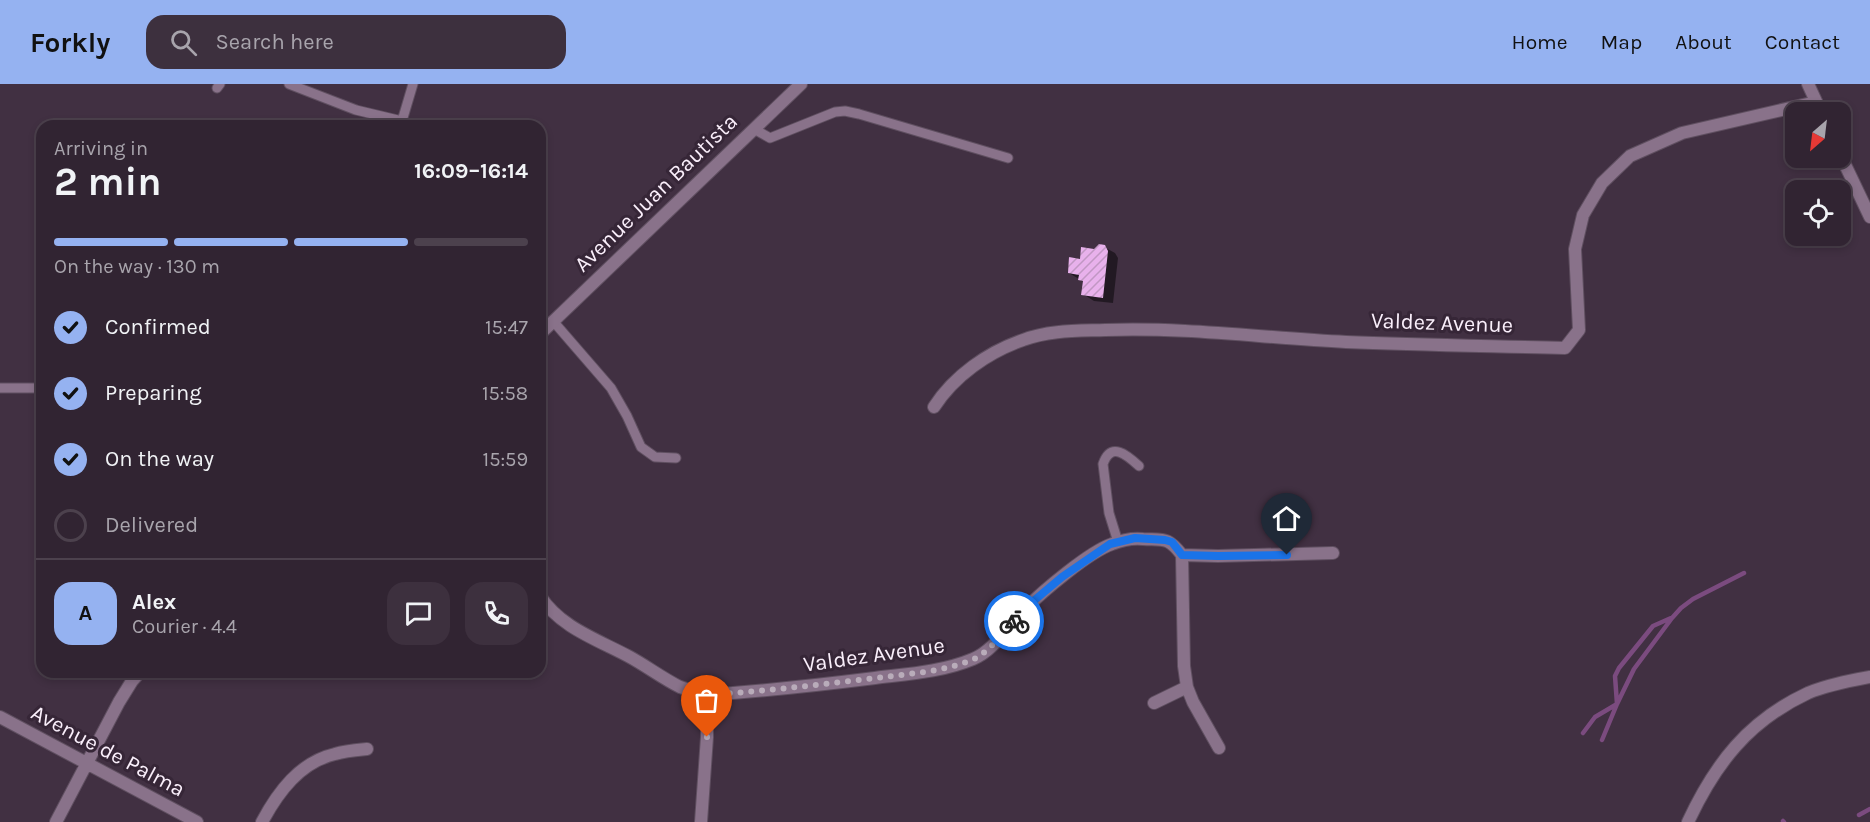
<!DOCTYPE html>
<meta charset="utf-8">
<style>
:root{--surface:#312432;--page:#3d303e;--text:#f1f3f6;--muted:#a8a4ac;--line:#4c414d;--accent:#95b2f1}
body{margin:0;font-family:Karla,sans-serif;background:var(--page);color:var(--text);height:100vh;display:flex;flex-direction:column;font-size:22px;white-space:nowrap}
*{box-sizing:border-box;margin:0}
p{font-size:20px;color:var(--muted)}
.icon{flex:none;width:33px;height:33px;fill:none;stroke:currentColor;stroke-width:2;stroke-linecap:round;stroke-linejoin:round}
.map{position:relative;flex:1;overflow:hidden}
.details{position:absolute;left:36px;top:36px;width:510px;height:558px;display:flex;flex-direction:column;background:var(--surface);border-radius:18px;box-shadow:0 3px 9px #0003,0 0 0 2px var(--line)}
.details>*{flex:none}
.needle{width:39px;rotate:208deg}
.controls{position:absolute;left:1785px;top:18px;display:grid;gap:12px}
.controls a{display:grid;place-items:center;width:66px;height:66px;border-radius:12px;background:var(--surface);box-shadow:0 3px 9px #0003,0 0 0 2px var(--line);font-size:30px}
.pin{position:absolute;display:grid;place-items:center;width:51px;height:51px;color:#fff;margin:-62px -26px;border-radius:50% 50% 50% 0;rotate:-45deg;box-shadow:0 0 6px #0007}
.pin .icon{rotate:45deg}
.courier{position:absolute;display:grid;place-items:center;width:60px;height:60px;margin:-30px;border:4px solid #1a73e8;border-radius:50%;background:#fff;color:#222;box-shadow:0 2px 8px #0007}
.head em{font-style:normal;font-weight:700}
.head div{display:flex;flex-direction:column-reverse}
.head{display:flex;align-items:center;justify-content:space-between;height:102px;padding:0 18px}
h1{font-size:39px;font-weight:700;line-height:45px}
.bar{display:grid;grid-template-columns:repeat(4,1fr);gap:9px 6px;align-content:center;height:72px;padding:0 18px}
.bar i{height:8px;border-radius:4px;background:var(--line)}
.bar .active{background:var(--accent)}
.bar p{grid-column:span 4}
.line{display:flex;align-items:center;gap:15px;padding:0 18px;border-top:2px solid var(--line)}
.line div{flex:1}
.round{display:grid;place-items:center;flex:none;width:63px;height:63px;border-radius:18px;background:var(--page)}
ol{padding:0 18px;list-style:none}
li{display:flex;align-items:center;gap:18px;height:66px}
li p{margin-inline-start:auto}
li .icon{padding:6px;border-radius:50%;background:var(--accent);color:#111;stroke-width:4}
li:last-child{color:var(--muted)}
li i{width:33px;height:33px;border:3px solid var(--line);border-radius:50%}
header{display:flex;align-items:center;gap:36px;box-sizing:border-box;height:84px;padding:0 30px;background:var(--accent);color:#111}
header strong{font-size:28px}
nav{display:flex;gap:33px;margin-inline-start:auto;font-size:21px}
.search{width:420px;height:54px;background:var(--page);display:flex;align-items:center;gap:15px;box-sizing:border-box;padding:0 21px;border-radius:18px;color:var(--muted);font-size:22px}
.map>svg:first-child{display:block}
.shadow{fill:#0007}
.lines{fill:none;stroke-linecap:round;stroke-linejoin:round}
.stream{stroke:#7b4b7f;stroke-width:4.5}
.building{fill:url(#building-hatch)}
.service-casing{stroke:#5f4f60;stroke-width:11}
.minor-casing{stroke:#5f4f60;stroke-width:14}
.service{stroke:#89728a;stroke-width:9}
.minor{stroke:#89728a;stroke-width:12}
.done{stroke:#b9acba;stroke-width:6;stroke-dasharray:0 10.8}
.route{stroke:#1a73e8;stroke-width:8}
.labels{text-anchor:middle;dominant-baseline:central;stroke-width:6;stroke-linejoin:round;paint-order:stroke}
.street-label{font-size:22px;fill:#faeffb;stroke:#362637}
</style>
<header>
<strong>Forkly</strong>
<div class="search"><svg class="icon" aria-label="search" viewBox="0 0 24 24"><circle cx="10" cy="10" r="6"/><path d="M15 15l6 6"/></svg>Search here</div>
<nav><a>Home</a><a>Map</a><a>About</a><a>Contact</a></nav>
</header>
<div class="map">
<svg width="1870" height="738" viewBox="0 0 1870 738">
<defs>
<pattern id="building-hatch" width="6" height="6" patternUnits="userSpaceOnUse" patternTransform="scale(1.5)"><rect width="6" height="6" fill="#e8b1ec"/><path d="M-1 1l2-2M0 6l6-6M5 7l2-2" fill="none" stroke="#c197c4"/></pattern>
</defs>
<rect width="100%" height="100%" fill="#413042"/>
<path class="shadow" d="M1104,163L1115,169L1118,174L1113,219L1094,217L1083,210L1084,198L1069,189L1095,166Z"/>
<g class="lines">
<path class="stream" d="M1583,649L1595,633L1617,620L1615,592L1619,584L1653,542L1671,534
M1602,656L1617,620L1634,585L1672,534L1681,524L1693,515L1744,489
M1859,731L1870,725
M1783,737L1784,738"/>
</g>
<path class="building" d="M1099,160L1105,161L1108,167L1103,214L1081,211L1083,197L1078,196L1079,191L1068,189L1069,173L1080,175L1081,163L1094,165Z"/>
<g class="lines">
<g class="service-casing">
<path id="service" d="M289,0L356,26L402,37L413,0
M217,4L220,0
M754,45L770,54L835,28L845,27L859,30L1008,74
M553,237L611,304L627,332L641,363L655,373L676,374
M0,304H42
M1118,458L1109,429L1103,380C1111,357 1127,371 1139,382"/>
</g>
<g class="minor-casing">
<path id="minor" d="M1808,0L1821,28
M402,37L403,42
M1840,70L1870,133
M540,250L801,0
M934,323C954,292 988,268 1023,256C1049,246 1078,247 1105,246C1185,243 1265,254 1346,258C1419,261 1492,262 1565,264L1579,246L1575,165L1583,131L1602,99L1630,72L1682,49L1816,18
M1182,471L1218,472L1333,469
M540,512C560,543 596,555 628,572C645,581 662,594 680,603C689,606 698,609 707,611V653L701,738
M1187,603L1193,618L1219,664
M707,611C763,607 819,601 875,594C907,590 942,588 973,575C995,566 1008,541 1025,525C1043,507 1089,468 1112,460C1122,456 1133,454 1143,455C1165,456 1168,453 1182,471L1184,582L1187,603L1154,619
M0,633L197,738
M56,738L119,618L132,597L140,588
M262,738C278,708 300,678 335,670C345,667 357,666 367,665
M1688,738C1715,680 1748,637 1808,609C1827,601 1849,597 1870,593"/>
</g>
<use href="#service" class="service"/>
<use href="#minor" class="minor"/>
</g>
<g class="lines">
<path class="done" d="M707,653V611C767,607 826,600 885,593C914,589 947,587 974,575C990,567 1002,550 1014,537"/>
<path class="route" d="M1014,537L1024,525L1062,493L1110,460L1135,454L1165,456L1172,458L1182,471L1218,472L1287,471"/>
</g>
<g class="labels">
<g class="street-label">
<text transform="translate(656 109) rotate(-44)">Avenue Juan Bautista</text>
<text transform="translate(1442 239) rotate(2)">Valdez Avenue</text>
<text transform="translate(874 571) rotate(-8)">Valdez Avenue</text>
<text transform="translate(108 667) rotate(28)">Avenue de Palma</text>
</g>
</g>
</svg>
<div class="controls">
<a><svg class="needle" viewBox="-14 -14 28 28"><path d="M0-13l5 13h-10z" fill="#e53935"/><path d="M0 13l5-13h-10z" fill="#a8a4ac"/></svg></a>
<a><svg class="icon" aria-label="locate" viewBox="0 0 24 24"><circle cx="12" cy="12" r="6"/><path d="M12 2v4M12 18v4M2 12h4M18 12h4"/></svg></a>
</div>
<div class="pin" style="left:707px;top:653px;background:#ea580c"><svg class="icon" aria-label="bag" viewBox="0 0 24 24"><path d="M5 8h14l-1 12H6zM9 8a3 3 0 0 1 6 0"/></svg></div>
<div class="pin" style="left:1287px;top:471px;background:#1f2937"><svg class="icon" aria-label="home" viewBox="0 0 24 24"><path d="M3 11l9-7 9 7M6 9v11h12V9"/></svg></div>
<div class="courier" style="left:1014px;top:537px"><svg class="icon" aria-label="bike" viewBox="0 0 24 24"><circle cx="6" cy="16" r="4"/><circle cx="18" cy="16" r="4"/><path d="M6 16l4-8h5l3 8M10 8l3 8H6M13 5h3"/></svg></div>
<section class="details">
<div class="head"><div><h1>2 min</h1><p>Arriving in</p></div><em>16:09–16:14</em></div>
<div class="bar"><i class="active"></i><i class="active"></i><i class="active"></i><i></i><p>On the way · 130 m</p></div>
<ol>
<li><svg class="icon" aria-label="check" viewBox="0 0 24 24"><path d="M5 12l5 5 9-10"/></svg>Confirmed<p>15:47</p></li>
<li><svg class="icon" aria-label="check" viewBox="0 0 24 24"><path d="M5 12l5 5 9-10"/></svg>Preparing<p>15:58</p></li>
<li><svg class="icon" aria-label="check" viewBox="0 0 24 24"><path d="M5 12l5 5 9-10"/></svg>On the way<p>15:59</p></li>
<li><i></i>Delivered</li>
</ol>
<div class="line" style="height:108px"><b class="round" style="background:var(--accent);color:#111">A</b><div><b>Alex</b><p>Courier · 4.4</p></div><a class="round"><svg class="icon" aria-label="chat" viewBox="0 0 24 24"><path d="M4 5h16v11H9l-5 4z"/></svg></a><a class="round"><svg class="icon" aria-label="phone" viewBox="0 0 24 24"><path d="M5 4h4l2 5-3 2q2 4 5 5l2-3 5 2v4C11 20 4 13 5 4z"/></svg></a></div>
</section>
</div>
